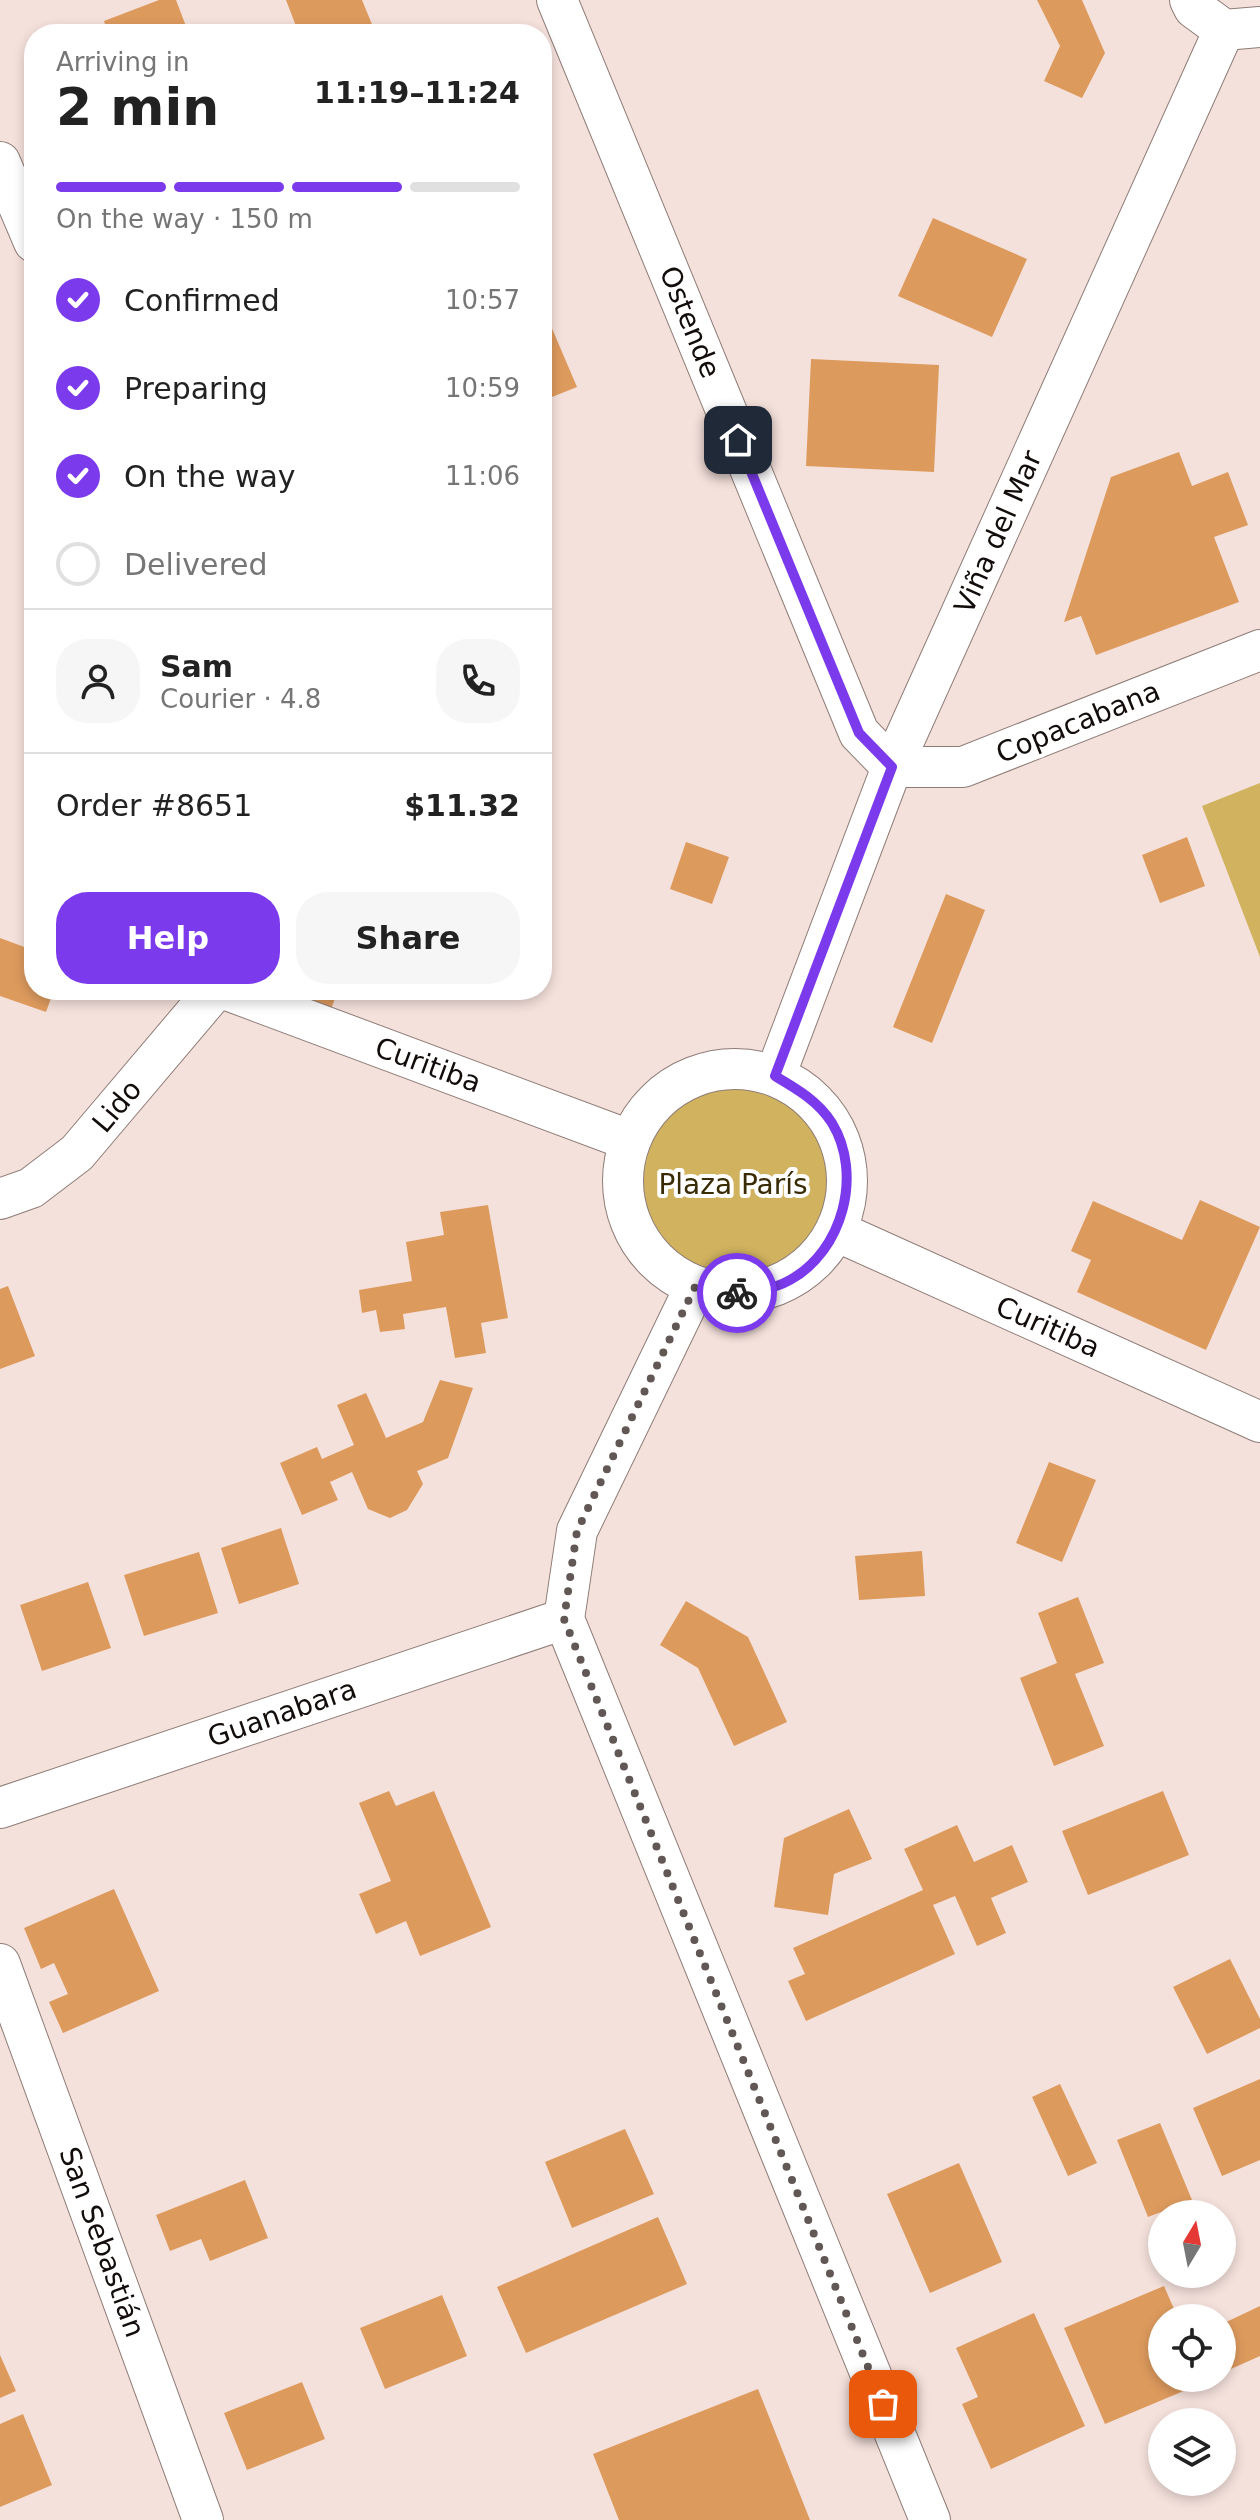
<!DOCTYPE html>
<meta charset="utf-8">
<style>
:root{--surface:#fff;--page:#f6f6f6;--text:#222;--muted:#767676;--line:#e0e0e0;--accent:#7c3aed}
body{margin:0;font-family:"DejaVu Sans",sans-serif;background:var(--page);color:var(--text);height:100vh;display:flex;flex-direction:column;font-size:30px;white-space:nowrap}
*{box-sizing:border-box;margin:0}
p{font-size:26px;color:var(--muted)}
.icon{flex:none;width:44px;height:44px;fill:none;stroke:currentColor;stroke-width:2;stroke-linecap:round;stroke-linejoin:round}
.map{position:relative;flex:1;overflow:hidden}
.details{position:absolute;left:24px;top:24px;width:528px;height:976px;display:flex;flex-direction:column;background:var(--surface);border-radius:32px;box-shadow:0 4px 12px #0003}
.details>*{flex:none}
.needle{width:52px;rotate:10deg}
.buttons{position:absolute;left:1148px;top:2200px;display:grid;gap:16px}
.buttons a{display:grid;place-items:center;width:88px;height:88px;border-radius:50%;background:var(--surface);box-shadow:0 4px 12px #0003;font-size:40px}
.pin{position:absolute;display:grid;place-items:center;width:68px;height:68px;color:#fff;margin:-34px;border-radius:16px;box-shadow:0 4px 12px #0006}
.courier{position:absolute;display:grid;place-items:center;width:80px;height:80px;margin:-40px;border:6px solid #7c3aed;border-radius:50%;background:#fff;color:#222;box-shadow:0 2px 10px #0007}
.overview em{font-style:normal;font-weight:600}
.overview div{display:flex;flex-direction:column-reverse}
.overview{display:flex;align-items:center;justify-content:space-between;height:136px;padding:0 32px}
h1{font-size:52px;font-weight:600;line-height:60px}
.bar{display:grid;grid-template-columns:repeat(4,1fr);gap:12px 8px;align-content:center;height:96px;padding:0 32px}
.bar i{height:10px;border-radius:6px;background:var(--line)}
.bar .current{background:var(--accent)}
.bar p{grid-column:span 4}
.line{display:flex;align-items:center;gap:20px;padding:0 32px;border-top:2px solid var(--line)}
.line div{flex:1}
.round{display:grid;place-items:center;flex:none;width:84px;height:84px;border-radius:32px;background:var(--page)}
ol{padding:0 32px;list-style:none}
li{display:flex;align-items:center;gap:24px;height:88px}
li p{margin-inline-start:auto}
li .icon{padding:8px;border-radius:50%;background:var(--accent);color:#fff;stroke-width:4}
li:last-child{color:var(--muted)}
li i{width:44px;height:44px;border:4px solid var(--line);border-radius:50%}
.primary-button{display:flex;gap:16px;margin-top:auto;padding:16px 32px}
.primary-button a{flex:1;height:92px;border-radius:32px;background:var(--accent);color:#fff;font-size:32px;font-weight:600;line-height:92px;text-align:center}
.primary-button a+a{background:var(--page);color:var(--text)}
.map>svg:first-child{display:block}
.green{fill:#d0b25f}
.building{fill:#dd9a5d}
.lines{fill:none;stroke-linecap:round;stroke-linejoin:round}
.street-casing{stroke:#8e7c77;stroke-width:42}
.street{stroke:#fff;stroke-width:40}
.done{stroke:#615754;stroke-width:8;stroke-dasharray:0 14.4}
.route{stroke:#7c3aed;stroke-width:10}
.labels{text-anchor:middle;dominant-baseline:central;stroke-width:8;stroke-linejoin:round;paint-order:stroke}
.street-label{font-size:28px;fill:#120c0a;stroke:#fff}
.park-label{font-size:28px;fill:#392c04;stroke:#fff}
</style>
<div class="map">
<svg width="1260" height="2520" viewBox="0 0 1260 2520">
<rect width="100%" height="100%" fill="#f5e1dc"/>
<path class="green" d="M1260,783V957L1202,806Z
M637 1184a96 96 0 1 1 192 0a96 96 0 1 1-192 0Z"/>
<path class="building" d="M159,0H176L189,34H108L104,21Z
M286,0H362L376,34H299Z
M1037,0H1082L1105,53L1082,98L1044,81L1060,46Z
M933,218L1027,259L992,337L898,296Z
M542,305L577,387L542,401Z
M811,359L939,365L934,472L806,466Z
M1179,452L1192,486L1228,472L1248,525L1214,537L1239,602L1096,655L1081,616L1064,622L1111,477Z
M1187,837L1205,886L1160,903L1142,855Z
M686,842L729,857L712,904L670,889Z
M946,894L985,910L932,1043L893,1027Z
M34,930V990H54L46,1012L0,996V938L27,948Z
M301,990H338L329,1015L296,1004Z
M1200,1200L1260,1227L1206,1350L1077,1292L1091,1260L1071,1251L1093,1201L1182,1240Z
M488,1205L508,1318L481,1323L486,1353L455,1358L446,1307L403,1314L405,1329L380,1332L376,1310L362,1313L359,1290L412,1281L406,1242L444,1235L440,1212Z
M8,1286L35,1356L0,1369V1289Z
M440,1380L473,1388L448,1458L417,1471L423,1484L407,1510L390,1518L368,1509L352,1472L330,1482L338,1500L302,1515L280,1463L317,1447L322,1459L354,1445L337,1405L366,1393L386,1438L423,1422Z
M1049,1462L1096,1480L1062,1562L1016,1543Z
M281,1528L299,1584L239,1604L221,1548Z
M922,1551L925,1596L859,1600L855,1556Z
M199,1552L218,1613L144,1636L124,1575Z
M88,1582L111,1648L42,1671L20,1605Z
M1078,1597L1104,1663L1075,1674L1104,1746L1054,1766L1020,1678L1057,1663L1038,1613Z
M686,1601L748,1637L787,1722L734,1746L698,1668L660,1645Z
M389,1791L396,1806L434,1791L491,1927L420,1956L406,1921L376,1934L359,1894L391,1881L359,1803Z
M1163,1791L1189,1855L1088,1895L1062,1831Z
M849,1809L872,1859L834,1874L828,1915L774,1907L784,1838Z
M957,1825L974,1862L1012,1845L1028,1882L991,1898L1006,1933L977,1946L955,1896L933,1905L955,1954L806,2021L788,1981L805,1974L793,1948L923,1890L904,1849Z
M114,1889L159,1991L63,2033L49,2002L68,1994L54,1963L41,1969L24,1928Z
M1230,1959L1260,2019V2028L1207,2054L1173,1987Z
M1260,2079V2160L1222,2176L1193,2108Z
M1060,2084L1097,2163L1068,2176L1032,2097Z
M1160,2123L1192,2200L1148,2217L1117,2140Z
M625,2129L654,2194L572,2228L545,2162Z
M959,2163L1002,2262L930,2293L887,2194Z
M245,2180L268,2238L210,2261L201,2239L170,2251L156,2215Z
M658,2217L687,2284L526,2353L497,2287Z
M1164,2286L1178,2318H1162V2378H1203L1205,2382L1105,2424L1064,2328Z
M442,2295L467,2356L385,2389L360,2328Z
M1260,2306V2356L1222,2373V2324Z
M1034,2313L1085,2426L991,2469L962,2404L978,2397L956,2348Z
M0,2355L16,2391L0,2398Z
M302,2382L325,2439L247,2470L224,2413Z
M758,2389L810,2520H619L593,2454Z
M23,2414L52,2485L0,2507V2424Z"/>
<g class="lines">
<g class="street-casing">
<path id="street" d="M557,0L859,733L892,767H963L1260,650
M1190,0L1194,8L1224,30
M0,162L34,242
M227,990L629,1140
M623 1181a112 112 0 1 1 224 0a112 112 0 1 1-224 0Z
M775,1076L892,767L1224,30L1260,27
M0,1199L31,1188L77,1153L215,990
M836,1231L1260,1422
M564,1619L930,2520
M564,1619L577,1531L695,1287
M0,1808L564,1619
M0,1964L203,2520"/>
</g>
<use href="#street" class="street"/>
</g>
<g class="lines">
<path class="done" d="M737,1293L695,1287L577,1531L564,1619L883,2404"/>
<path class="route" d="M737,1293C755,1292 774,1289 790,1280C843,1251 863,1174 832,1123C818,1101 797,1089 775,1076L892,767L859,733L738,440"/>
</g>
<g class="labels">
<g class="street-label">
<text transform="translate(690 322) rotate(68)">Ostende</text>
<text transform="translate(998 532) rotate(-66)">Viña del Mar</text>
<text transform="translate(1078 722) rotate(-22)">Copacabana</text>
<text transform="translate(428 1065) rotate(20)">Curitiba</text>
<text transform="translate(117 1106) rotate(-50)">Lido</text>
<text transform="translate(1048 1327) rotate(24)">Curitiba</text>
<text transform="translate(282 1713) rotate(-19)">Guanabara</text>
<text transform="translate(102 2242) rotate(70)">San Sebastián</text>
</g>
<g class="park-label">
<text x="733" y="1184">Plaza París</text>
</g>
</g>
</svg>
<div class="buttons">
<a><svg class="needle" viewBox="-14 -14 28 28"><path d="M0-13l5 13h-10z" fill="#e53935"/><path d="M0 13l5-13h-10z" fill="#767676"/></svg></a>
<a><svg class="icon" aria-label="locate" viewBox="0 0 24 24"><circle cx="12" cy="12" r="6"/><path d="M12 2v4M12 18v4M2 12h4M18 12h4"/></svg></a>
<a><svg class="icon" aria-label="layers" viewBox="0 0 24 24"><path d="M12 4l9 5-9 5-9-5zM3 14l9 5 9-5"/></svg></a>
</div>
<div class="pin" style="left:883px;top:2404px;background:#ea580c"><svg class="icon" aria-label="bag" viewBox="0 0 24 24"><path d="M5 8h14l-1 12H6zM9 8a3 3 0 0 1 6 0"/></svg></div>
<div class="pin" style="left:738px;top:440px;background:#1f2937"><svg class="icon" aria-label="home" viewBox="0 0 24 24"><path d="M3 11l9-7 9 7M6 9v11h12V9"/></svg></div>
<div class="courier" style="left:737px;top:1293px"><svg class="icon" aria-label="bike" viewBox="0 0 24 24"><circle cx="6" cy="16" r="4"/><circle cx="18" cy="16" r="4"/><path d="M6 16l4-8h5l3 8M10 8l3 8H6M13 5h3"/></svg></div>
<section class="details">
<div class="overview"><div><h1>2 min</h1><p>Arriving in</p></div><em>11:19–11:24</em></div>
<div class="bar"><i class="current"></i><i class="current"></i><i class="current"></i><i></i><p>On the way · 150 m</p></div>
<ol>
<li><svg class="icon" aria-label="check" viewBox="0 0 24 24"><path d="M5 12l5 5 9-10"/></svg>Confirmed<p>10:57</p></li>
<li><svg class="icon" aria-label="check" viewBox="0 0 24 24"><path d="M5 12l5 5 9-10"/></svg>Preparing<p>10:59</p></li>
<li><svg class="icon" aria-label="check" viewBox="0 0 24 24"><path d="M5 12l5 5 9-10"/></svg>On the way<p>11:06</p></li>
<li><i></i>Delivered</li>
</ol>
<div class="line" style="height:144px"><a class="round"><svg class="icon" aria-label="person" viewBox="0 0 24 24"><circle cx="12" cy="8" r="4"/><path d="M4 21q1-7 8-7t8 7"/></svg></a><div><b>Sam</b><p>Courier · 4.8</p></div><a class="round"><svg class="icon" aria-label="phone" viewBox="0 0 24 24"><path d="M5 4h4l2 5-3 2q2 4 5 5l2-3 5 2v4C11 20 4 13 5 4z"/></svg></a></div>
<div class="line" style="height:104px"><div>Order #8651</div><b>$11.32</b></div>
<div class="primary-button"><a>Help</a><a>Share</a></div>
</section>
</div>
